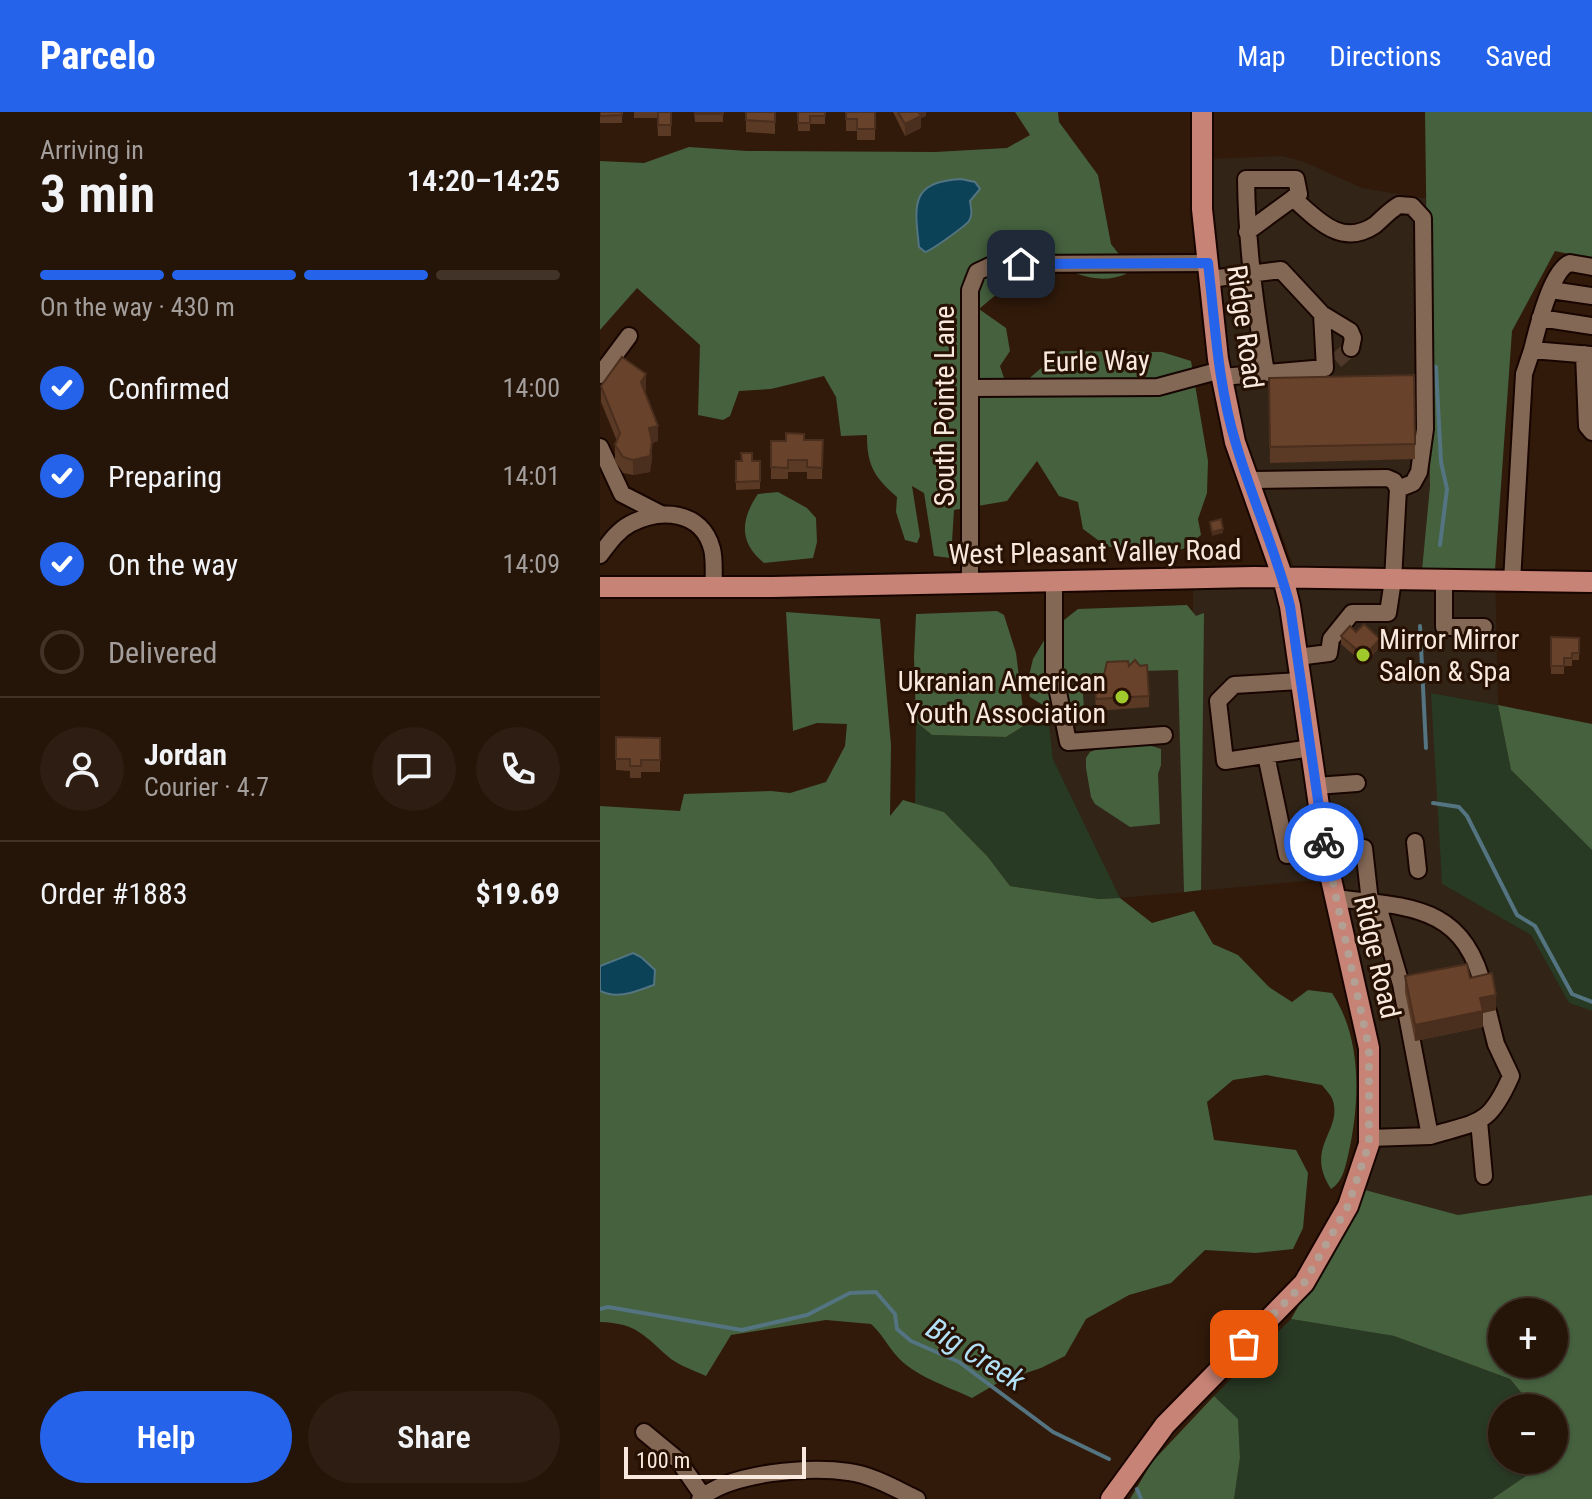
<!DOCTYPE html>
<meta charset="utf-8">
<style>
:root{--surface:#251408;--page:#2d1d12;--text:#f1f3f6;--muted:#a39e9c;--line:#423329;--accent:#2563eb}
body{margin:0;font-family:"Roboto Condensed",sans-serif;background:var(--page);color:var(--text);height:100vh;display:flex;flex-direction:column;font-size:30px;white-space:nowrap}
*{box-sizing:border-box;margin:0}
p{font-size:26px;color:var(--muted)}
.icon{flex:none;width:44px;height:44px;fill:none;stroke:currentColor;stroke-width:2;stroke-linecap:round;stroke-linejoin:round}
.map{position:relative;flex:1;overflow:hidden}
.sheet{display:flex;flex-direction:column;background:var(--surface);width:600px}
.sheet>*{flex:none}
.buttons{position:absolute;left:888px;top:1186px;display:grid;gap:16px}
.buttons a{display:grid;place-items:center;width:80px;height:80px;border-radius:50%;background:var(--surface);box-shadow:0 2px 6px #0004,0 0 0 2px var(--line);font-size:40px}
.scale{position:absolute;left:24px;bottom:20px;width:182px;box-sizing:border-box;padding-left:8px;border:4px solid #f8e8de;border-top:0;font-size:22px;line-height:28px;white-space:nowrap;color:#f8e8de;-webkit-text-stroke:6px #271103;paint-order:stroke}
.pin{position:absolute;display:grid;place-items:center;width:68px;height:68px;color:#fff;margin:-34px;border-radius:16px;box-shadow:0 4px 12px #0006}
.courier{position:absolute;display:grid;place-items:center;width:80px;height:80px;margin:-40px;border:6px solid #2563eb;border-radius:50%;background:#fff;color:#222;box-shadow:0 2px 10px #0007}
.headline em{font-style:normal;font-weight:600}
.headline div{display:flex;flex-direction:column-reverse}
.headline{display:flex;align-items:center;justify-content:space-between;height:136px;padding:0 40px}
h1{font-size:52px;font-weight:600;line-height:60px}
.bar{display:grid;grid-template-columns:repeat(4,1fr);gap:12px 8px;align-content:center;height:96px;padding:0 40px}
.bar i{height:10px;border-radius:6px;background:var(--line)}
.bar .selected{background:var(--accent)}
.bar p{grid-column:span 4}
.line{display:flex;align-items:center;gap:20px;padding:0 40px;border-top:2px solid var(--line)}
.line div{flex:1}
.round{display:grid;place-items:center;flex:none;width:84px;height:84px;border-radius:42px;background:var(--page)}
ol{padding:0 40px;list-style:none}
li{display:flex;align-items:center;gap:24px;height:88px}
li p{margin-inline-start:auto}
li .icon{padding:8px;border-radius:50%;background:var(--accent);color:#fff;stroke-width:4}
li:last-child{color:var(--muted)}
li i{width:44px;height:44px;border:4px solid var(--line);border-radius:50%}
.action{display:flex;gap:16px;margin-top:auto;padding:16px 40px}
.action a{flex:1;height:92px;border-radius:48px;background:var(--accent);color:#fff;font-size:32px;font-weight:600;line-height:92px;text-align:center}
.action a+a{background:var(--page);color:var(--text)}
header{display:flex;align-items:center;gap:48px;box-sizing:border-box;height:112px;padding:0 40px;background:var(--accent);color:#fff}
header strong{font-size:38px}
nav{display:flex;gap:44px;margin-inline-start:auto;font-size:28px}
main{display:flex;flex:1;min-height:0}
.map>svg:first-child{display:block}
.commercial{fill:#322518}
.green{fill:#283924}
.forest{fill:#45613e;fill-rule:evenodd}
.water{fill:#0c4257;stroke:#537480;stroke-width:2}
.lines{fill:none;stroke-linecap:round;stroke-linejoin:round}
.stream{stroke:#537480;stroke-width:4}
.minor-tunnel{stroke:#4f392a;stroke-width:16;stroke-dasharray:16 8;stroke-linecap:butt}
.minor-casing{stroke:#180500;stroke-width:20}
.major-casing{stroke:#180500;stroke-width:24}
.minor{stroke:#846856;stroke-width:16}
.major{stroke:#c78375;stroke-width:20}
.wall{fill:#5a3925}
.shaded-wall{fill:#4a2e1e}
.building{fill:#69422b;stroke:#4a2e1e;stroke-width:2}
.done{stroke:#b2a094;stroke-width:8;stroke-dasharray:0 14.4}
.route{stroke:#2563eb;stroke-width:10}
.poi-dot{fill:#a0c92c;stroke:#271103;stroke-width:3}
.labels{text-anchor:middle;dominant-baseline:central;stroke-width:6;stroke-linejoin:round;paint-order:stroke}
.street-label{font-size:28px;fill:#f8e8de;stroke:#271103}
.poi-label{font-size:28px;fill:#f8e8de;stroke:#271103;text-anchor:start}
.water-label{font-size:30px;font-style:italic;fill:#b2e0f7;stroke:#271103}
</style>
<header>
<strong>Parcelo</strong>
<nav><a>Map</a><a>Directions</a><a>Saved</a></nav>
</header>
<main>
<section class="sheet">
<div class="headline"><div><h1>3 min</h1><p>Arriving in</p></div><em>14:20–14:25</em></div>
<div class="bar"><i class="selected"></i><i class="selected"></i><i class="selected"></i><i></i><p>On the way · 430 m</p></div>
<ol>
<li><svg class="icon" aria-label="check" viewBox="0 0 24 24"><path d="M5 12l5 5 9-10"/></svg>Confirmed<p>14:00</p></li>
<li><svg class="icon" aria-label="check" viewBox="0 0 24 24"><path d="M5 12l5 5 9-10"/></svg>Preparing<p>14:01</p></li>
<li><svg class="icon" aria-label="check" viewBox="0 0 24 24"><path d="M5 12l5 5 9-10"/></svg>On the way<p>14:09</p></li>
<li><i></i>Delivered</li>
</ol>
<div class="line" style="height:144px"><a class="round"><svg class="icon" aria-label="person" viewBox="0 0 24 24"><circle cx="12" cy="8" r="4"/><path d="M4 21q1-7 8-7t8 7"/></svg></a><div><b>Jordan</b><p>Courier · 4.7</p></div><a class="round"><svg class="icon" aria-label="chat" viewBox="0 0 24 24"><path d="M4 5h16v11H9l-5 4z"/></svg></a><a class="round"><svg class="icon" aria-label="phone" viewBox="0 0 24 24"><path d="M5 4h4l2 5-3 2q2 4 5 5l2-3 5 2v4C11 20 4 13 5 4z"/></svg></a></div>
<div class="line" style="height:104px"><div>Order #1883</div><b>$19.69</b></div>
<div class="action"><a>Help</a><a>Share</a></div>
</section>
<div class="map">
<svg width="992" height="1387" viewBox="0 0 992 1387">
<rect width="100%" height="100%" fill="#311a0a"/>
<path class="commercial" d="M681,44L702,49L762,76L828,87L830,374L822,458H895L898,593L832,581L842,772L931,823L969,891L992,899V1083L858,1103L765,1078L780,1003V936L738,766L520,786L453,647L441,558L593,550V456L693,452L644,324L628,249L613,131L612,47Z"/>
<path class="green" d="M831,581L898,593L911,658L992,738V899L969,891L931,823L842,772Z
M316,610L332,623L406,625L425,613H449L453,647L520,786L499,787L410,774L388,745L344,700L315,692Z
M691,1207L794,1224L910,1267L934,1296H902V1348H933L930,1362L892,1387H634L640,1346L638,1308L614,1284Z"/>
<path class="forest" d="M415,0H458L459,10L498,63L511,132L525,150L526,162C503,172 476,165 457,150L448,163L421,178L398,181L379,197L406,216L410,239L400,254L405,269L425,270L461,239L562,240L591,249L608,349L607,381L598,407L601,423L583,437L541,441L506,434L483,417L478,390L459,384L437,349L407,389L354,398L351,446L334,444L324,381L312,374L320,424L317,431L305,428L296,400L297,385C274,365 267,353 267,323L241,324L236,285L224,264L171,277L139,279L130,304L123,308L98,303L100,233L37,176L0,218V49L44,51L89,35L147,39L335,40L407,36L430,23Z
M825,0H992V147L955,139L912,219L895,458H822L830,374Z
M178,380L207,396L216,406L217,430L213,446L164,451C138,430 141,407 158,382Z
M587,493L596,504L604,501L601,778L584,780L578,558L505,560L488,569L483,582L485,610L472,613L448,609L446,595L430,585L427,572L433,547L449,520L478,497Z
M397,499L404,503L416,541L425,613L406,625L332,623L316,610L314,545L316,502Z
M186,500L280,507L291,633L290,704L303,688L344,700L388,745L410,774L499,787L520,786L552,811L594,799L613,832L638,843L669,875L692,890L708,878L732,881C762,926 760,989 749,1039C746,1053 743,1070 731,1077C704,1035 742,1020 733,989C732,984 725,977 722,973L666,963L633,968L607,990L614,1028L696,1038L708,1061L703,1116L693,1137L656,1141L605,1138L571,1171L529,1183L486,1207L465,1244L441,1256L401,1269L372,1286C347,1274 313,1264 295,1242C286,1231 281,1221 271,1212L226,1208L131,1223L106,1264C95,1259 81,1254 71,1247C45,1225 38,1211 0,1210V694L80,699L84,682L171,679L190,681L226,670L245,634L247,612L217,611L193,619Z
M898,593L992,612V738L911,658Z
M545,632L561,637V653L558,662L560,712L530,715L495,692L491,685L486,656V646L490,640L500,636Z
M765,1078L858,1103L992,1083V1387H892L929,1362L933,1348H954V1296H934L910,1267L794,1224L691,1207ZM902,1200H954V1252H902Z
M614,1284L638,1307L640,1346L634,1387H530L552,1350Z"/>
<path class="water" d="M361,67L375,70L380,77L370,89C371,96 373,103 369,109C365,114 331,139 325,140L319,135C314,91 311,70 361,67Z
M33,841L41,845L55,858L54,873C36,879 18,888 0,879V854Z"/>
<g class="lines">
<path class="stream" d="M832,254L836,255L841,350L847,377L840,433
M820,514L826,636
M833,691L859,695L867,704L917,803L935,814L972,882L992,890
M0,1197L8,1195L142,1218L207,1203L250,1181L276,1180L295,1202L297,1217L311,1229L359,1250L453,1320L509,1347
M537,1377L541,1387"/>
<path class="minor-tunnel" d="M736,249L751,236"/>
<g class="minor-casing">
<path id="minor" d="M693,86C717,107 741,136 775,113C783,106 790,98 799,93L812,94L823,106L825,317L819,360L813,371L798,377
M647,120L699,82L696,67H646C647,136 655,193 666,261
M610,167L681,158L722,202L725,256L622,265
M951,178L992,184
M722,202L750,219L753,226L751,236
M940,206L992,214
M932,238C937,218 951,158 970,151L992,155
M984,242L987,314L992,320
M0,263L29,224
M370,276L558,275L621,258
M0,335L22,382L61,402
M649,368L787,366L794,369L798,377L793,468L788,501H752L731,527L729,541L697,545
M0,443C9,431 17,419 30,412C60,396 102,398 112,437C115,448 113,463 114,475
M844,468V515H884
M454,469V560L468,630L564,623
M912,469L924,262L932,238L992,243
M370,470V178L377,160L394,152L608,151
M701,569L634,573L618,589L625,649L711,636
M666,643L687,743L725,738
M716,674L757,671
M815,730L818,758
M764,736L770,790L781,804L801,872L830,1024L769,1026
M735,786C808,795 865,792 884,878
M879,1009L884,1064
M830,1024C880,1009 889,1014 911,964L896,932L888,900
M44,1320L78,1348L103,1384
M100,1387C130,1360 211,1354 249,1360C272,1363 296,1377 317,1387"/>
</g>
<g class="major-casing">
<path id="major" d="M0,475H172L654,465L992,470
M511,1387L565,1313L704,1171L748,1094L769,1032V936L727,749L690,494L683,466L635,330L618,247L602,97V0"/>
</g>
<use href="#minor" class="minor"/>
<use href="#major" class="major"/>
</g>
<path class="wall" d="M0,0H22V11H0Z
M34,0H71V24H58L57,6H34Z
M94,0H123V10H95Z
M146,0H175V22L146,20Z
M198,0H225V12H210V19H198Z
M246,0H275V28H257V19H246Z
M293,0H326V4L321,6V16L305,24Z
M814,263L815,347L670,351L669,266Z
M1,274L46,277L45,280L58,329L52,331V346L50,360L33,363L23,361L15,349V333L17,329L1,290Z
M204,328H223L222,367H207V360H188V367H171V329Z
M136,349H160V377L136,378Z
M756,520L780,535L764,552L741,532V524Z
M951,525L979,526V548H972V554H964V562H951Z
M529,554H540L549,584V595L496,599L494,563H504Z
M16,625L60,626V660H41V666H30V659L16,658Z
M805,864L870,866L896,898L883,901V915L815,929L805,880Z"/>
<path class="shaded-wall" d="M317,0H326V4L321,6V16L305,24V12Z
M46,262V277L41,285V270Z
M58,314V329L52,331V346L50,360L33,363V348L49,316Z
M623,417V421L612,424V420Z
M780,527V535L764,552V544Z
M896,883V898L883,901V915L815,929V913L880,886Z"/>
<path class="building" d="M0,0H22V3L0,4Z
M58,0H71V13H58Z
M95,0H123V2H95Z
M146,0H175V10L146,8Z
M198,0H225V4H210V11H198Z
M246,0H275V17H257V7H246Z
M298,0H318L321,4L305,12Z
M22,245L46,262L41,270L58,314L49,316L52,330L50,344L33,348L23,345L15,333L20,321L1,274Z
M814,263L815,332L670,335L669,266Z
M186,321L204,322V328H223L222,356L207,355V348H188V356L171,355V329H186Z
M141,341H152V349H160V369L136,370V349H142Z
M621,407L623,417L612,420L610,410Z
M764,512L780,527L764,544L741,524L750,514L756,520Z
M951,525L979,526V541H972V546H964V554H951Z
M535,548L540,554L547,553L549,584L496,587L494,563H504L507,550L528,549L529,554Z
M16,625L60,626V648H41V654H30V647H16Z
M867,852L870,866L892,861L896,883L880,886L883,899L815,913L805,864Z"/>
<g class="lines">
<path class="done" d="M644,1232L704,1171L748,1094L769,1032V936L724,730"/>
<path class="route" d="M421,152L608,151C615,211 618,274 636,332C652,387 676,439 690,494L724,730"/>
</g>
<g class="poi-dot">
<circle cx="763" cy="543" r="8"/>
<circle cx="522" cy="585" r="8"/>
</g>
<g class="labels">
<g class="street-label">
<text transform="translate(645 215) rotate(82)">Ridge Road</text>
<text transform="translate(496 249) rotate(-1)">Eurle Way</text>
<text transform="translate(344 294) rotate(-90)">South Pointe Lane</text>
<text transform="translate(495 440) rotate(-1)">West Pleasant Valley Road</text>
<text transform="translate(777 845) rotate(77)">Ridge Road</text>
</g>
<g class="poi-label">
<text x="779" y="527">Mirror Mirror<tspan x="779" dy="32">Salon &amp; Spa</tspan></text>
<text x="506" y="569" text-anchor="end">Ukranian American<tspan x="506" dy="32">Youth Association</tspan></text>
</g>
<g class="water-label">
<text transform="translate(376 1242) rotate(32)">Big Creek</text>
</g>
</g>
</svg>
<div class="buttons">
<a>+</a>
<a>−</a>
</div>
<div class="scale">100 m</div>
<div class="pin" style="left:644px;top:1232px;background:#ea580c"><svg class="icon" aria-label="bag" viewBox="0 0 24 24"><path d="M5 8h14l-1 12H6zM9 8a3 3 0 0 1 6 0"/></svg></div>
<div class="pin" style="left:421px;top:152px;background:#1f2937"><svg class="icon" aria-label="home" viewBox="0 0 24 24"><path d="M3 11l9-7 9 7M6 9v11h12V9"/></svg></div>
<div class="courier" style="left:724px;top:730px"><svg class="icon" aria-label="bike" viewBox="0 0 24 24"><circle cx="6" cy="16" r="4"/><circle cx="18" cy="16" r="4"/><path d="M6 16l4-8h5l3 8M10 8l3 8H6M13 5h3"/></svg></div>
</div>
</main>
